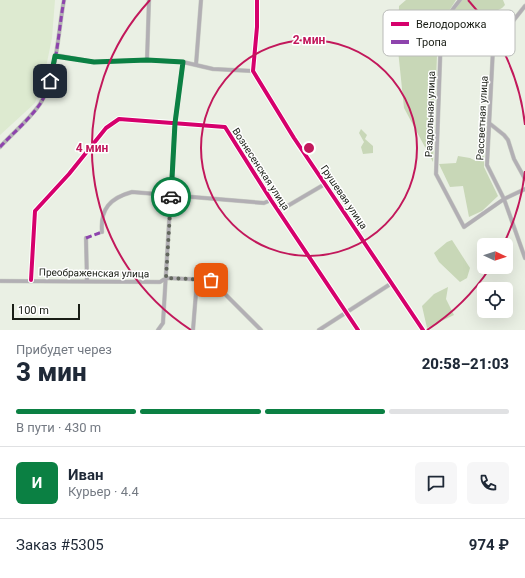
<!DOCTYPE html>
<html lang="ru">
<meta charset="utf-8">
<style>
:root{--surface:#fff;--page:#f6f6f7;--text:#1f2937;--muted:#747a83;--line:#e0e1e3;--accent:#0b8043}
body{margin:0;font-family:Roboto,sans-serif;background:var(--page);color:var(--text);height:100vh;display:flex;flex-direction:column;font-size:15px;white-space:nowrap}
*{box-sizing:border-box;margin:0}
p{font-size:13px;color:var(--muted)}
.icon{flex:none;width:22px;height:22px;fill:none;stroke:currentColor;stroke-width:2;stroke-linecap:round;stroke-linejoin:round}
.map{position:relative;height:330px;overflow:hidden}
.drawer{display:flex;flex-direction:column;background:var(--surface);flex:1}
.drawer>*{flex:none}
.needle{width:26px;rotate:94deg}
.fabs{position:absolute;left:477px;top:238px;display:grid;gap:8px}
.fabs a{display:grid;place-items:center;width:36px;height:36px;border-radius:6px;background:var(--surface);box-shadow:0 4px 16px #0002;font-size:20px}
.scale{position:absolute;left:12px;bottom:10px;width:68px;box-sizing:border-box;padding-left:4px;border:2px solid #191d15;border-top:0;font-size:11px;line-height:14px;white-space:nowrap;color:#191d15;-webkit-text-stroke:3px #fff;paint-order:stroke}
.pin{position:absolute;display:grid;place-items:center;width:34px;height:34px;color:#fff;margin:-17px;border-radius:8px;box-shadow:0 2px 6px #0006}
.courier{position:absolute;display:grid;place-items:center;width:40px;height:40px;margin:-20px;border:3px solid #0b8043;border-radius:50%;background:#fff;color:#222;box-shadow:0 1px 5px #0007}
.headline em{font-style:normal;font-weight:800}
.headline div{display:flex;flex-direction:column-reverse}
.headline{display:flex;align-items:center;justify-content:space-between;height:68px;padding:0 16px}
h1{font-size:26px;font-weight:800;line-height:30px}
.bar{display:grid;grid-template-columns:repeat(4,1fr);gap:6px 4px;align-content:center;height:48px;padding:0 16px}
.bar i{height:5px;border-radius:3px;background:var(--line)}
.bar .on{background:var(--accent)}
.bar p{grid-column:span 4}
.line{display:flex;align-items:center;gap:10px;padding:0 16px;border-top:1px solid var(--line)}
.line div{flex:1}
.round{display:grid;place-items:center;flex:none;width:42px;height:42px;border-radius:6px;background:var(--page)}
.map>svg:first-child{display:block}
.green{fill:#ddead0}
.forest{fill:#c8d7b7}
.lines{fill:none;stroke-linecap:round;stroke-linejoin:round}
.minor-casing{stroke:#c9cdc4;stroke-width:4.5}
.minor{stroke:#b2afb4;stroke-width:3.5}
.quiet{stroke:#8e44ad;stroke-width:3;stroke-dasharray:6 3;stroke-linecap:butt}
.cycleway-casing{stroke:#fff;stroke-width:6}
.cycleway{stroke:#d6006c;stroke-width:4}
.done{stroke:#62675d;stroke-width:4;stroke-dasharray:0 7.2}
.route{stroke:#0b8043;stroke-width:5}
.ring{fill:none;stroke:#c2185b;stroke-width:2}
.labels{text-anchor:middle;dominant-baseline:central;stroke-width:3;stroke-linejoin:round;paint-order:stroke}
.street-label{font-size:10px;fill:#191d15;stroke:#fff}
.key{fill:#fff;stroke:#babbb9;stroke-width:1}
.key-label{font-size:11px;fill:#191d15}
.centre{fill:#c2185b;stroke:#fff;stroke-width:2}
.ring-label{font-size:12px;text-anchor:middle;font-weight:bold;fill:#c2185b;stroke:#fff;stroke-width:3;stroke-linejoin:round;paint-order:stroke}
</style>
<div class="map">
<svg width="525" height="330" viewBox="0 0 525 330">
<rect width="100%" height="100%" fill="#eaf0e4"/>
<path class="green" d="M0,0H55L52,38L45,72L35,103L0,135Z"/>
<path class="forest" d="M406,0H456L438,28L433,162L404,108L398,50L399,6Z
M461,0H503L505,5L502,8L483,18L466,41C457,43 455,49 444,48L448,31L447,21Z
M361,129L367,135L365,139L373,146V153L363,154L361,147L364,142L359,133Z
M458,156L470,158L476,161L479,156H484V167L498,196L482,211L469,217L463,186L450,187L439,164L456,163Z
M452,240L470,268L467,278L460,282L439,262L434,253L447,242Z
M448,287L446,299L454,315L427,328L422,306L434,294Z"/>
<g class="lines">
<g class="minor-casing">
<path id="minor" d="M257,0V27L253,71L294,138L423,330
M460,0C452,10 443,21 441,34L436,174L464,227L504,199L525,189
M525,6L502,35L493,49L487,165L504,199L525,258
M55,55L94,62L147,60L183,62L213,69L253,71
M147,60L149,0
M196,65L201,0
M489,123L504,135L508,140L514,159L525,179
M0,147C13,133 29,120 40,104C57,78 58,31 64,0
M279,211L325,184
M102,232C100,209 110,198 132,192L264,203L271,200
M86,238L87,281
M31,280L35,211L69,174L106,128L119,119L225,127L271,200L358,330
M0,281L160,282L166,278L211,280L261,330
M158,330L163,323L175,123L183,62
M193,330L197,280
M319,330L392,283"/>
</g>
<use href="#minor" class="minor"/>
<path class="quiet" d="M0,147C13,133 29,120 40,104C57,78 58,31 64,0
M86,238L102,232"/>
<g class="cycleway-casing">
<path id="cycleway" d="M257,0V27L253,71L294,138L423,330
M31,280L35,211L69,174L106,128L119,119L225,127L271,200L358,330"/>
</g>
<use href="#cycleway" class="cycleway"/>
</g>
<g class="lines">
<path class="done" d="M171,197L166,278L211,280"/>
<path class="route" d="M50,81L55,56L94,62L147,60L183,62L175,123L171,197"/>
</g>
<g class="ring">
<circle cx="309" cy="148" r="108"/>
<path d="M525 171A217 217 0 0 1 503 245M490 268A217 217 0 0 1 427 330M191 330A217 217 0 0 1 150 0M468 0A217 217 0 0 1 525 125"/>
</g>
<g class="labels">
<g class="street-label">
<text transform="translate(430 114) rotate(-88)">Раздольная улица</text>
<text transform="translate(482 118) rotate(-87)">Рассветная улица</text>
<text transform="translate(261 169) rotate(57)">Вознесенская улица</text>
<text transform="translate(344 197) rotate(56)">Грушевая улица</text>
<text transform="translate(94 273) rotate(1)">Преображенская улица</text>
</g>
</g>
<rect x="383" y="10" width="132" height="46" rx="6" class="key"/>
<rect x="391" y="22" width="18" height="4" fill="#d6006c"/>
<rect x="391" y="40" width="18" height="4" fill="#8e44ad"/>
<g class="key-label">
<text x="416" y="28">Велодорожка</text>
<text x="416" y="46">Тропа</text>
</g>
<circle cx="309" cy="148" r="6" class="centre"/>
<g class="ring-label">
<text x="309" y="44">2 мин</text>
<text x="92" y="152">4 мин</text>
</g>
</svg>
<div class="fabs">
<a><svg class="needle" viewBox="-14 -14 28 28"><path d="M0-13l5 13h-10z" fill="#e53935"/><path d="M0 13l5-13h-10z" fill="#747a83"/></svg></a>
<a><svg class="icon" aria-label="locate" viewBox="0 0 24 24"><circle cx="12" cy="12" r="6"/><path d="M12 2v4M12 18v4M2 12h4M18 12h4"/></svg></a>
</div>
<div class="scale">100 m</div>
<div class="pin" style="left:211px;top:280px;background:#ea580c"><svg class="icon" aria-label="bag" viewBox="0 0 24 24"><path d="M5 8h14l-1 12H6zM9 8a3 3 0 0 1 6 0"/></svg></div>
<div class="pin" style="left:50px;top:81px;background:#1f2937"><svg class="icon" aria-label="home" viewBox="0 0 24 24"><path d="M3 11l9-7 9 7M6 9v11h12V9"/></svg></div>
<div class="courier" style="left:171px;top:197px"><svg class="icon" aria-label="car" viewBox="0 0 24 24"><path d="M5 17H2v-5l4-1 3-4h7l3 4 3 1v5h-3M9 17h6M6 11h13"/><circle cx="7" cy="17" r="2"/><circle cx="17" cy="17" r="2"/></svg></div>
</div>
<section class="drawer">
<div class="headline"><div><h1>3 мин</h1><p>Прибудет через</p></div><em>20:58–21:03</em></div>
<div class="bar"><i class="on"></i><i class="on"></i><i class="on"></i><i></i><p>В пути · 430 m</p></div>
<div class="line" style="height:72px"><b class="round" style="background:var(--accent);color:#fff">И</b><div><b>Иван</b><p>Курьер · 4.4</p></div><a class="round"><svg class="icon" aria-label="chat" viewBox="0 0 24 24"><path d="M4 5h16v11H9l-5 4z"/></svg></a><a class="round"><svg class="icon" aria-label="phone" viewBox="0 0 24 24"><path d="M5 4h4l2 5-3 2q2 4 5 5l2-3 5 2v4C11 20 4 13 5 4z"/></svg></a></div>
<div class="line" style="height:52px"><div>Заказ #5305</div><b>974 ₽</b></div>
</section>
